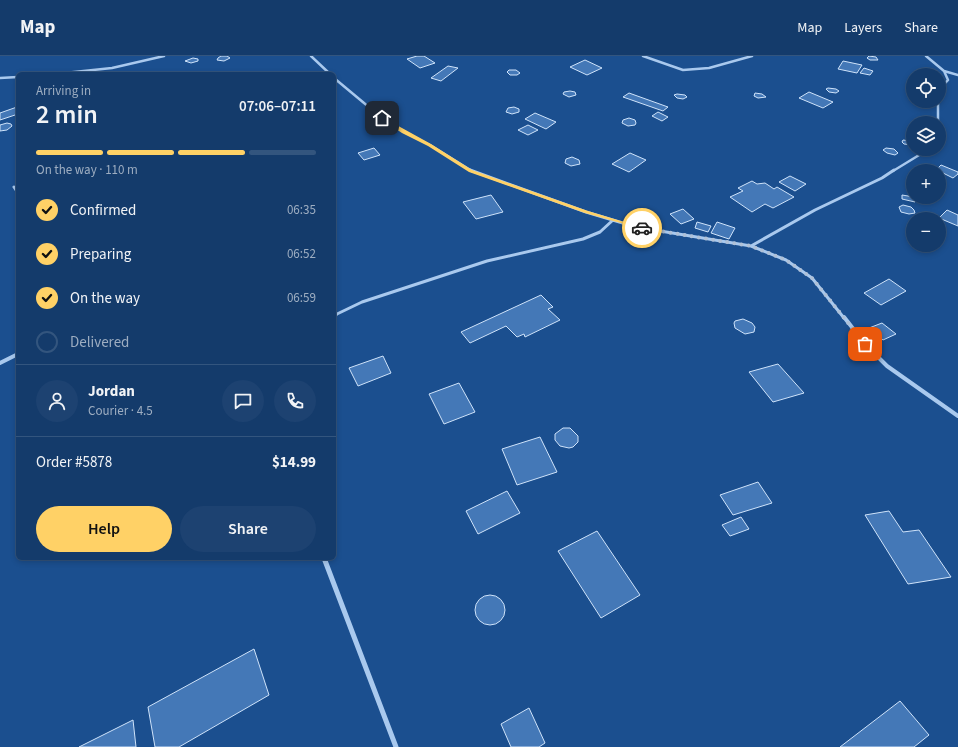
<!DOCTYPE html>
<meta charset="utf-8">
<style>
:root{--surface:#143b6b;--page:#1d4271;--text:#f1f3f6;--muted:#9dadc1;--line:#33557e;--accent:#ffd166}
body{margin:0;font-family:"Source Sans 3",sans-serif;background:var(--page);color:var(--text);height:100vh;display:flex;flex-direction:column;font-size:15px;white-space:nowrap}
*{box-sizing:border-box;margin:0}
p{font-size:13px;color:var(--muted)}
.icon{flex:none;width:22px;height:22px;fill:none;stroke:currentColor;stroke-width:2;stroke-linecap:round;stroke-linejoin:round}
.map{position:relative;flex:1;overflow:hidden}
.drawer{position:absolute;left:16px;top:16px;width:320px;height:488px;display:flex;flex-direction:column;background:var(--surface);border-radius:6px;box-shadow:0 2px 6px #0003,0 0 0 1px var(--line)}
.drawer>*{flex:none}
.controls{position:absolute;left:906px;top:12px;display:grid;gap:8px}
.controls a{display:grid;place-items:center;width:40px;height:40px;border-radius:50%;background:var(--surface);box-shadow:0 2px 6px #0003,0 0 0 1px var(--line);font-size:20px}
.pin{position:absolute;display:grid;place-items:center;width:34px;height:34px;color:#fff;margin:-17px;border-radius:8px;box-shadow:0 2px 6px #0006}
.courier{position:absolute;display:grid;place-items:center;width:40px;height:40px;margin:-20px;border:3px solid #ffd166;border-radius:50%;background:#fff;color:#222;box-shadow:0 1px 5px #0007}
.headline em{font-style:normal;font-weight:600}
.headline div{display:flex;flex-direction:column-reverse}
.headline{display:flex;align-items:center;justify-content:space-between;height:68px;padding:0 20px}
h1{font-size:26px;font-weight:600;line-height:30px}
.bar{display:grid;grid-template-columns:repeat(4,1fr);gap:6px 4px;align-content:center;height:48px;padding:0 20px}
.bar i{height:5px;border-radius:3px;background:var(--line)}
.bar .selected{background:var(--accent)}
.bar p{grid-column:span 4}
.line{display:flex;align-items:center;gap:10px;padding:0 20px;border-top:1px solid var(--line)}
.line div{flex:1}
.round{display:grid;place-items:center;flex:none;width:42px;height:42px;border-radius:21px;background:var(--page)}
ol{padding:0 20px;list-style:none}
li{display:flex;align-items:center;gap:12px;height:44px}
li p{margin-inline-start:auto}
li .icon{padding:4px;border-radius:50%;background:var(--accent);color:#111;stroke-width:4}
li:last-child{color:var(--muted)}
li i{width:22px;height:22px;border:2px solid var(--line);border-radius:50%}
.cta{display:flex;gap:8px;margin-top:auto;padding:8px 20px}
.cta a{flex:1;height:46px;border-radius:24px;background:var(--accent);color:#111;font-size:16px;font-weight:600;line-height:46px;text-align:center}
.cta a+a{background:var(--page);color:var(--text)}
header{display:flex;align-items:center;gap:24px;box-sizing:border-box;height:56px;padding:0 20px;background:var(--surface);border-bottom:1px solid var(--line)}
header strong{font-size:19px}
nav{display:flex;gap:22px;margin-inline-start:auto;font-size:14px}
.map>svg:first-child{display:block}
.building{fill:#4478b7;stroke:#cfe3fa}
.lines{fill:none;stroke-linecap:round;stroke-linejoin:round}
.street-far3{stroke:#a9c9ee;stroke-width:2.5}
.street-far2{stroke:#a9c9ee;stroke-width:3}
.street-far1{stroke:#a9c9ee;stroke-width:4}
.street{stroke:#a9c9ee;stroke-width:5}
.route{fill:#ffd166}
.done{stroke:#afc1d8;stroke-width:4;stroke-dasharray:0 7.2}
</style>
<header>
<strong>Map</strong>
<nav><a>Map</a><a>Layers</a><a>Share</a></nav>
</header>
<div class="map">
<svg width="958" height="691" viewBox="0 0 958 691">
<rect width="100%" height="100%" fill="#1b4f8f"/>
<path class="building" d="M221,0H227L230,2L224,5L217,4L218,2Z
M417,0H424L435,7L420,12L407,3Z
M869,0L876,1L878,4H870L867,2Z
M193,2L198,3V5L191,7L185,5Z
M585,4L602,12L587,19L570,11Z
M843,5L862,9L857,17L838,13Z
M448,10L458,12L441,25L431,22Z
M864,12L873,15L870,19L860,17Z
M509,14H516L520,17L517,19H510L507,16Z
M828,32L836,33L839,35L836,37L829,36L826,33Z
M570,35L575,36L576,39L569,41L563,38L564,36Z
M809,36L833,46L823,52L799,42Z
M629,37L668,51L663,55L623,41Z
M755,37L762,38L766,41L758,42L754,40Z
M677,38L685,39L687,41L683,43L677,42L674,39Z
M17,51L18,58L0,64V57Z
M514,51L519,53V56L512,58L506,56L508,52Z
M658,56L668,61L662,65L652,60Z
M535,57L556,66L546,73L525,63Z
M629,62L635,64L636,67L635,69L628,70L622,67L623,64Z
M7,67L11,68L12,70L7,74L0,75V69Z
M528,69L538,74L528,79L518,74Z
M903,84L910,85L913,89L904,88L902,86Z
M374,92L380,99L364,104L358,97Z
M886,92L894,93L898,97L895,99L887,97L883,94Z
M630,97L646,104L629,116L612,108Z
M572,101L579,104L580,108L571,110L565,107L566,103Z
M941,109L958,116V118L953,122L939,115H935Z
M790,120L806,128L795,135L779,126Z
M752,125L757,128L765,127L774,133L777,131L794,141L773,152L765,148L752,156L730,141L743,135L738,132Z
M491,139L503,156L476,163L463,146Z
M902,139L914,141L915,146L902,143Z
M903,149L911,151L914,154L915,157L909,158L901,156L899,151Z
M683,153L694,163L681,168L670,158Z
M947,154L958,159V170L939,162Z
M926,158L936,160L940,162V165L939,166V163H925L924,160Z
M697,166L711,170L708,176L695,172Z
M717,166L735,172L729,183L711,177Z
M889,223L906,235L881,249L864,237Z
M541,239L553,251L548,253L560,264L525,281L524,278L517,281L506,270L470,287L461,276Z
M743,263L752,267L755,271L754,276L745,278L735,272L734,267L735,265Z
M882,267L896,278L883,284L869,272Z
M383,300L391,317L358,330L349,312Z
M778,308L804,337L773,346L749,316Z
M459,327L475,356L444,368L429,338Z
M563,372H570L578,380V386L573,391L569,392L560,390L555,384V378Z
M540,381L557,416L517,429L502,393Z
M758,426L772,447L733,459L720,439Z
M507,435L520,457L478,478L466,455Z
M889,455L903,476L919,474L951,521L908,528L865,459Z
M741,461L749,473L730,480L722,469Z
M597,475L640,539L601,562L558,495Z
M475 554a15 15 0 1 1 30 0a15 15 0 1 1-30 0Z
M254,593L269,639L179,691H155L148,651Z
M900,645L929,679L914,691H840Z
M529,652L545,687L539,691H511L501,668Z
M133,664L136,691H79Z"/>
<g class="lines">
<path class="street-far3" d="M311,0L330,18
M643,0L683,14L709,12L752,0
M926,0L944,15L948,24L939,34
M944,15L958,19
M55,18L112,12L164,0
M0,22L18,21
M334,22L382,62L404,76L430,89L472,115
M938,45V67
M893,115L929,93"/>
<path class="street-far2" d="M470,114L586,156L636,171L751,190L786,204L812,222L844,262
M14,131L18,137
M751,190L815,154L882,122L894,114
M334,261L337,258L362,246L487,205L583,183L600,176L613,164"/>
<path class="street-far1" d="M844,261L865,288L887,310L958,360
M0,307L18,298"/>
<path class="street" d="M324,502L396,691"/>
</g>
<path class="route" d="M382,61L431,88L472,114L588,155L644,172L642,173L585,157L469,116L428,90L402,77L381,63Z"/>
<g class="lines">
<path class="done" d="M642,172L751,190L786,204L812,222L865,288"/>
</g>
</svg>
<div class="controls">
<a><svg class="icon" aria-label="locate" viewBox="0 0 24 24"><circle cx="12" cy="12" r="6"/><path d="M12 2v4M12 18v4M2 12h4M18 12h4"/></svg></a>
<a><svg class="icon" aria-label="layers" viewBox="0 0 24 24"><path d="M12 4l9 5-9 5-9-5zM3 14l9 5 9-5"/></svg></a>
<a>+</a>
<a>−</a>
</div>
<div class="pin" style="left:865px;top:288px;background:#ea580c"><svg class="icon" aria-label="bag" viewBox="0 0 24 24"><path d="M5 8h14l-1 12H6zM9 8a3 3 0 0 1 6 0"/></svg></div>
<div class="pin" style="left:382px;top:62px;background:#1f2937"><svg class="icon" aria-label="home" viewBox="0 0 24 24"><path d="M3 11l9-7 9 7M6 9v11h12V9"/></svg></div>
<div class="courier" style="left:642px;top:172px"><svg class="icon" aria-label="car" viewBox="0 0 24 24"><path d="M5 17H2v-5l4-1 3-4h7l3 4 3 1v5h-3M9 17h6M6 11h13"/><circle cx="7" cy="17" r="2"/><circle cx="17" cy="17" r="2"/></svg></div>
<section class="drawer">
<div class="headline"><div><h1>2 min</h1><p>Arriving in</p></div><em>07:06–07:11</em></div>
<div class="bar"><i class="selected"></i><i class="selected"></i><i class="selected"></i><i></i><p>On the way · 110 m</p></div>
<ol>
<li><svg class="icon" aria-label="check" viewBox="0 0 24 24"><path d="M5 12l5 5 9-10"/></svg>Confirmed<p>06:35</p></li>
<li><svg class="icon" aria-label="check" viewBox="0 0 24 24"><path d="M5 12l5 5 9-10"/></svg>Preparing<p>06:52</p></li>
<li><svg class="icon" aria-label="check" viewBox="0 0 24 24"><path d="M5 12l5 5 9-10"/></svg>On the way<p>06:59</p></li>
<li><i></i>Delivered</li>
</ol>
<div class="line" style="height:72px"><a class="round"><svg class="icon" aria-label="person" viewBox="0 0 24 24"><circle cx="12" cy="8" r="4"/><path d="M4 21q1-7 8-7t8 7"/></svg></a><div><b>Jordan</b><p>Courier · 4.5</p></div><a class="round"><svg class="icon" aria-label="chat" viewBox="0 0 24 24"><path d="M4 5h16v11H9l-5 4z"/></svg></a><a class="round"><svg class="icon" aria-label="phone" viewBox="0 0 24 24"><path d="M5 4h4l2 5-3 2q2 4 5 5l2-3 5 2v4C11 20 4 13 5 4z"/></svg></a></div>
<div class="line" style="height:52px"><div>Order #5878</div><b>$14.99</b></div>
<div class="cta"><a>Help</a><a>Share</a></div>
</section>
</div>
